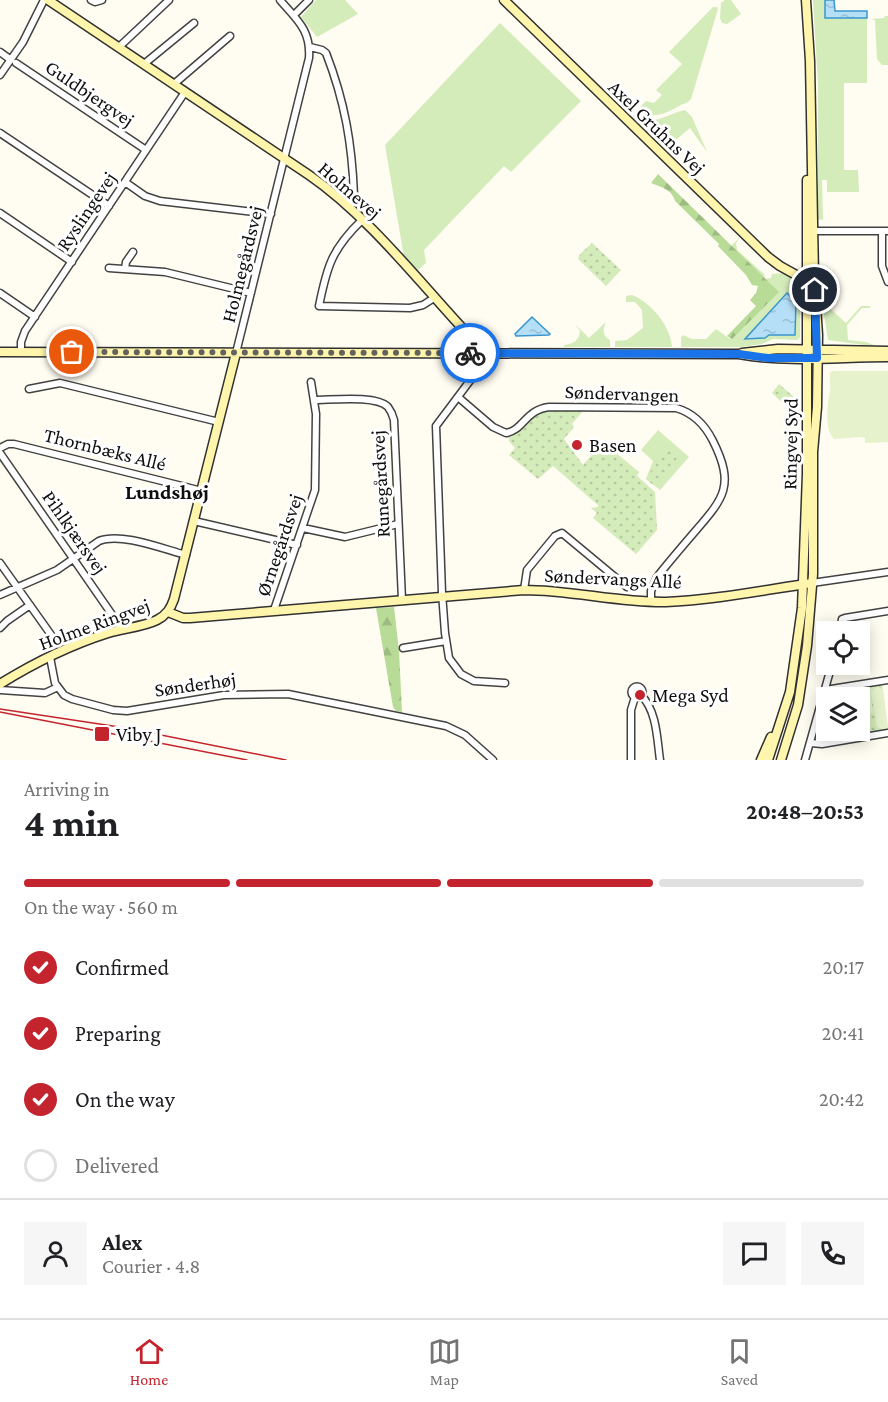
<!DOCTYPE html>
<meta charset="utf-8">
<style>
:root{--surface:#fff;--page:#f6f6f6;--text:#202124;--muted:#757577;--line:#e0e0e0;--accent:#c3242d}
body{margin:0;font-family:"Crimson Pro",serif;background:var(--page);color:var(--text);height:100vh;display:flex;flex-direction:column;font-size:22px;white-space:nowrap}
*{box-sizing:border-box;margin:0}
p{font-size:20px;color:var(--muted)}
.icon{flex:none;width:33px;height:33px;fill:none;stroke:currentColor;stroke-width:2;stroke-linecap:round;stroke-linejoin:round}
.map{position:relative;height:760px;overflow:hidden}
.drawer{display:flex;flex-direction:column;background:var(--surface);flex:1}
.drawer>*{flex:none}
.controls{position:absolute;left:816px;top:621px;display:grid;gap:12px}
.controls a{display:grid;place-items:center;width:54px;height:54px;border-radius:0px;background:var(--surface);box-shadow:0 3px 15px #0003;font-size:30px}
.pin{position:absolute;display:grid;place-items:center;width:51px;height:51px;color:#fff;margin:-26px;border:3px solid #fff;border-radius:50%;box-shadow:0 2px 6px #0007}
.courier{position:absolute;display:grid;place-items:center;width:60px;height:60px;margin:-30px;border:4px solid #1a73e8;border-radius:50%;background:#fff;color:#222;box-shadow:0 2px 8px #0007}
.headline em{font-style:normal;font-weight:700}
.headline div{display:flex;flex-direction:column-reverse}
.headline{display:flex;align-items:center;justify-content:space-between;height:102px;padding:0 24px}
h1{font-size:39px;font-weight:700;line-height:45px}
.bar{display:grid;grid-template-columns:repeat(4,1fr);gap:9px 6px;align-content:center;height:72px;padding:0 24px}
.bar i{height:8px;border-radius:4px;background:var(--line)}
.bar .selected{background:var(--accent)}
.bar p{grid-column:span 4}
.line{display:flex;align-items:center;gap:15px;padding:0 24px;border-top:2px solid var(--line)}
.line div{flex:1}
.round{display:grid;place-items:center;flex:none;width:63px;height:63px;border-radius:0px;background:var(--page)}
ol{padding:0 24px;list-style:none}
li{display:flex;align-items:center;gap:18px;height:66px}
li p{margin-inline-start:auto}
li .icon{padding:6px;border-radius:50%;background:var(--accent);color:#fff;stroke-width:4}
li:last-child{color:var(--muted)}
li i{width:33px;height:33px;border:3px solid var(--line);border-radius:50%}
.menu{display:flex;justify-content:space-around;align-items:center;height:84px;border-top:2px solid var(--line);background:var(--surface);font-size:16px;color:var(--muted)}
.menu a{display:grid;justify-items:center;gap:3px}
.menu .selected{color:var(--accent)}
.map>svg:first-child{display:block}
.grass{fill:#d4ebba;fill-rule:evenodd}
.forest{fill:url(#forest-firs)}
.park{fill:url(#park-dots)}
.pitch{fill:#e5f2cc}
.water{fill:url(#water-ripples);stroke:#3a96d0;stroke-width:1.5}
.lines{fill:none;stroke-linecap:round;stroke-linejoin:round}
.street-casing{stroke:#424242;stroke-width:9}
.secondary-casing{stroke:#313131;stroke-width:11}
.street{stroke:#fff;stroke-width:6}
.secondary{stroke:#fff5ac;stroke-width:8}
.tram{stroke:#c3242d;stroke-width:1.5}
.rail{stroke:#c3242d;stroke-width:1.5}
.done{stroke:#63625e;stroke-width:6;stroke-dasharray:0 10.8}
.route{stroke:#1a73e8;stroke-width:8}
.poi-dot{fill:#c3242d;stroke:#fff;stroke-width:2}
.labels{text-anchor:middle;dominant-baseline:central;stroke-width:6;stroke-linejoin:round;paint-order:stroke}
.street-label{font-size:20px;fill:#0f0f0f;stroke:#fff}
.poi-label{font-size:20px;fill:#0f0f0f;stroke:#fff;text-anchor:start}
.neighbourhood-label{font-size:21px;font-weight:bold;fill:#0f0f0f;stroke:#fff}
</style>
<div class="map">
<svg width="888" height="760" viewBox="0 0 888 760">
<defs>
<pattern id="forest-firs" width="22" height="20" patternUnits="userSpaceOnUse" patternTransform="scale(1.5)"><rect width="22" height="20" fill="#b8dc98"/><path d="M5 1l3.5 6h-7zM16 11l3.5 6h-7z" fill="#9dbc82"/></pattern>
<pattern id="park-dots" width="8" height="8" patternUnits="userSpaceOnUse" patternTransform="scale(1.5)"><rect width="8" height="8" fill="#d4ebba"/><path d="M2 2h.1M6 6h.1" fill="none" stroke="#b5c89f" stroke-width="1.8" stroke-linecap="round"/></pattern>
<pattern id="water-ripples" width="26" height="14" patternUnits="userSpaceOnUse" patternTransform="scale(1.5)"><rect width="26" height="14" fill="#b5dff7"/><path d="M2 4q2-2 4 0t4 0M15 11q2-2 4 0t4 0" fill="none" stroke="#9abed3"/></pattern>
</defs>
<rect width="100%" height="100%" fill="#fffcf1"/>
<path class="grass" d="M316,0H345L358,14L317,37L301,17Z
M725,0H731L741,14L727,24L722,23L720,18L721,3Z
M813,0H825V18H867V83H844V170H858L859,192H827V180H822L823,220L818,219V84Z
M713,7H717L718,9L691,99C687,104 684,103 679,106C666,114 650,120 637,110L646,101L654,103L662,95L656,90L682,64L669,52Z
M885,16H888V65H882L877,59L875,20L871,19L884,18Z
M500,23L581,101L511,172L504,166L424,250L426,263L417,271L404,257L385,145Z
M685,110L692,117L707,152L690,128L665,149L633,117L634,115C657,127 665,114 685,110Z
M740,237L736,243L737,250L764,274L765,279L771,278L772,274L783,273L800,281V338L797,340L773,339L762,344L741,347H681V338L683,335L692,339H706L716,329L730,339L778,292L731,246ZM787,294L795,335H769L765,338L746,339Z
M632,295C651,302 671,327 672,347H615V341L627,340L643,328L642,310L635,302H626V296Z
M822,301L846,323L861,306H870V308H862L847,325L848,340L866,342L879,347L828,340Z
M606,322C603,329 602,336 610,340V347H564V345C573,344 579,341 580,331L575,324L589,338Z
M658,430L689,457L660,490L646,479L653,461L641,450Z"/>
<path class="forest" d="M658,174L779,292L732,339L727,336L756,306L750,300L756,293L758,286L752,285L746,275L718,246L719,244L675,201C672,189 660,187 651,183Z
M394,607L399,651L402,712L396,711L393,707L376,608Z"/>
<path class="park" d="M592,243L621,270L606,286L578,259L580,254Z
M779,384L794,397L787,407L772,393Z
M544,411H583L572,424L574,427L564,439L583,465L603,442L639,472L637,476L655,492L657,530L636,554L593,518L597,513L591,508L598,507V505L553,466L538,479L509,455L515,448L509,441V436L518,431L529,419Z
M667,446L679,456L660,482L652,484L646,479Z
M882,684L888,730L850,736L849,731L860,730V698L844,697L843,691Z"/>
<path class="pitch" d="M888,371V442L865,443V438L861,437L834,439C824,428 827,405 830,392C831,386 829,379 830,373L833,371Z
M878,686L883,690L888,728L883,730L877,727L871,692Z
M869,689L873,713L862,715L858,692V697H845L844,693L847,691Z"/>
<path class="water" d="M825,0H834L835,11H867V18H825Z
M787,293L796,302L795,335H769L765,338L745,339Z
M532,317L550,334L549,335L516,336L515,334Z"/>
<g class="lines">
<g class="street-casing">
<path id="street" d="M91,0L95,2L102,0
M294,15L309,0
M119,47L169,0
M310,47L322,50L326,53C345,102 352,144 354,195L352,202L348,207
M0,52L11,60
M16,63L146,150
M144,64L194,23
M0,75L23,42L44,0
M174,84L230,36
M0,133L109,206
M125,182L145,196L160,201L271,214
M0,213L72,262
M362,220C332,249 327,266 319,306L410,308L423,305L434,298
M813,231H888
M882,231V266L888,282
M109,268L165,272L251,293
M125,269L126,262L133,252
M0,293L35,317
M21,352V342L25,331L185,92
M236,353L309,58C311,30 297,20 280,0
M472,353L474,369L472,378L436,426L442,593L445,633L449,658L461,674L474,681L505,683
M29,389L60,383L219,422
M458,397L493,427L506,433C524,430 525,410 549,407L676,408C694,413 705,425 713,441C736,487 723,499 692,535C680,549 668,563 657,577L651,591V602
M315,400C332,400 376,395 388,407C391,411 393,416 394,420L402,600
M0,448L8,444H14L202,491
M0,453L122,629
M194,521L297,545
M303,528L345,537L398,524
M0,563L54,639
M812,583L888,572
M524,590L527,570L555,536L562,533L627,587
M0,595L57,570L99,541C121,532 163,549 186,555
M274,610L315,490L316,414L311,382
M0,628L7,621L30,605
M840,632L842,619L845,618L888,611
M403,648L446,641
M50,657L55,683L64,695L72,699L113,710L127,711L224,695L288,694L446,726L465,735L493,760
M631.5 692a5.5 5.5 0 1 1 11 0a5.5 5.5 0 1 1-11 0Z
M0,690L45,693L58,687
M825,690L888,680
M641,695C657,711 657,739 660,760
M811,743L822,744L888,733
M631,760V710L635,697
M805,760L832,664"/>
</g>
<g class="secondary-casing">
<path id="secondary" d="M48,0L309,175C367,215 416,278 464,330L470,342L472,353
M504,0L768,257L780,266L807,281
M0,352L739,354C788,363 838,357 888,357
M742,353L778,349L888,351
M168,612L183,618H190L524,590C572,590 619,603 666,602C715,600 764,590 812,583
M0,684C34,663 70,645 108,633C124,628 143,627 157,620C167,615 171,608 174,599L236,353
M761,760L771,737
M768,760L790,692L802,608L807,474V180
M781,760L798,705L807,646L813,574V452L817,407L818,335L814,276L810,61L806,0"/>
</g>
<use href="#street" class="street"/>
<use href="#secondary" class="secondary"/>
<path class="tram" d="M0,709L126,728L286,760"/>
<path class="rail" d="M0,712L247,760"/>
</g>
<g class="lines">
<path class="done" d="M72,352L470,353"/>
<path class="route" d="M470,353L739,354L768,358H817L815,290"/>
</g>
<g class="poi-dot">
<circle cx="577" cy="445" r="6"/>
<circle cx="640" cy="695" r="6"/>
<rect x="94" y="726" width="16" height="16" rx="3"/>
</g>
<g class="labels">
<g class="street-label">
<text transform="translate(90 93) rotate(34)">Guldbjergvej</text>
<text transform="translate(657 127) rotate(44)">Axel Gruhns Vej</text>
<text transform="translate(350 190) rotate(41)">Holmevej</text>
<text transform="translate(86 211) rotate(-56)">Ryslingevej</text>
<text transform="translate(242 264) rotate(-76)">Holmegårdsvej</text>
<text transform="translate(622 393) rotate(2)">Søndervangen</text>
<text transform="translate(790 444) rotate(-89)">Ringvej Syd</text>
<text transform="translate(105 449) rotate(14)">Thornbæks Allé</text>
<text transform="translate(380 484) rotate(-93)">Runegårdsvej</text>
<text transform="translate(75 532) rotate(55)">Pihlkjærsvej</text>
<text transform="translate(279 545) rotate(-71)">Ørnegårdsvej</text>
<text transform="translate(613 578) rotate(3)">Søndervangs Allé</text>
<text transform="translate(94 624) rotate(-20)">Holme Ringvej</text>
<text transform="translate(195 684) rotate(-8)">Sønderhøj</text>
</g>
<g class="poi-label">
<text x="589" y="445">Basen</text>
<text x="652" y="695">Mega Syd</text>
<text x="116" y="734">Viby J</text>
</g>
<g class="neighbourhood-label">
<text x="167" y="492">Lundshøj</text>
</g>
</g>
</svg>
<div class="controls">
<a><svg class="icon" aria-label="locate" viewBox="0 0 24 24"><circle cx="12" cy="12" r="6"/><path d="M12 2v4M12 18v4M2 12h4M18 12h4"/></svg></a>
<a><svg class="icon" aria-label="layers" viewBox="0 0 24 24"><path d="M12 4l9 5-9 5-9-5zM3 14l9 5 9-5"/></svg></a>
</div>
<div class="pin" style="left:72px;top:352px;background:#ea580c"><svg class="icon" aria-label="bag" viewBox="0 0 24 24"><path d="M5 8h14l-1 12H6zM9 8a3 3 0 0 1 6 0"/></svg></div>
<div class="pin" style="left:815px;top:290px;background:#1f2937"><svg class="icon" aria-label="home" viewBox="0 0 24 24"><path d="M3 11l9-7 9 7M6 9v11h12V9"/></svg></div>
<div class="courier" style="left:470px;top:353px"><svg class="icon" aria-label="bike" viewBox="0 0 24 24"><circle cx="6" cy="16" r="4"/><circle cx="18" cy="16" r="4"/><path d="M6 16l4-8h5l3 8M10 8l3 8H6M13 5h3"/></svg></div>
</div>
<section class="drawer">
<div class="headline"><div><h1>4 min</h1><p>Arriving in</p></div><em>20:48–20:53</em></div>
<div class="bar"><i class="selected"></i><i class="selected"></i><i class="selected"></i><i></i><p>On the way · 560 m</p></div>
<ol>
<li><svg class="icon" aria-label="check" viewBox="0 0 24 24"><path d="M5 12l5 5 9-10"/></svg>Confirmed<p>20:17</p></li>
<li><svg class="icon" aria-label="check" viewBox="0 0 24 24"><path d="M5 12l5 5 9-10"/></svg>Preparing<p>20:41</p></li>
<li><svg class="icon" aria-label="check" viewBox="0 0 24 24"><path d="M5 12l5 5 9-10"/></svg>On the way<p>20:42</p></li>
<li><i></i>Delivered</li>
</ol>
<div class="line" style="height:108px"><a class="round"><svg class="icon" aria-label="person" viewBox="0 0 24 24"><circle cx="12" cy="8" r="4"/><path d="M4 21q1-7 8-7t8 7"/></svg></a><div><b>Alex</b><p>Courier · 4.8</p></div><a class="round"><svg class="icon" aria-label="chat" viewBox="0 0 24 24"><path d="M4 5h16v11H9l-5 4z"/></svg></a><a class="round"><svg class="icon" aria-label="phone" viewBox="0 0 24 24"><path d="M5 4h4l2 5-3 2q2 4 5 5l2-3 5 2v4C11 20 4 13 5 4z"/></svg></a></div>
</section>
<nav class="menu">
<a class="selected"><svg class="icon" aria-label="home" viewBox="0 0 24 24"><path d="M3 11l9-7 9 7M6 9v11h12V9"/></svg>Home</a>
<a><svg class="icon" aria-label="map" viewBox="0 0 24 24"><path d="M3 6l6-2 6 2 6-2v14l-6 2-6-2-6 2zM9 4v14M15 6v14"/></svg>Map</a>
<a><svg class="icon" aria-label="saved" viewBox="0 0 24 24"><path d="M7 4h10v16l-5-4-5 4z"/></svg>Saved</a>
</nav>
